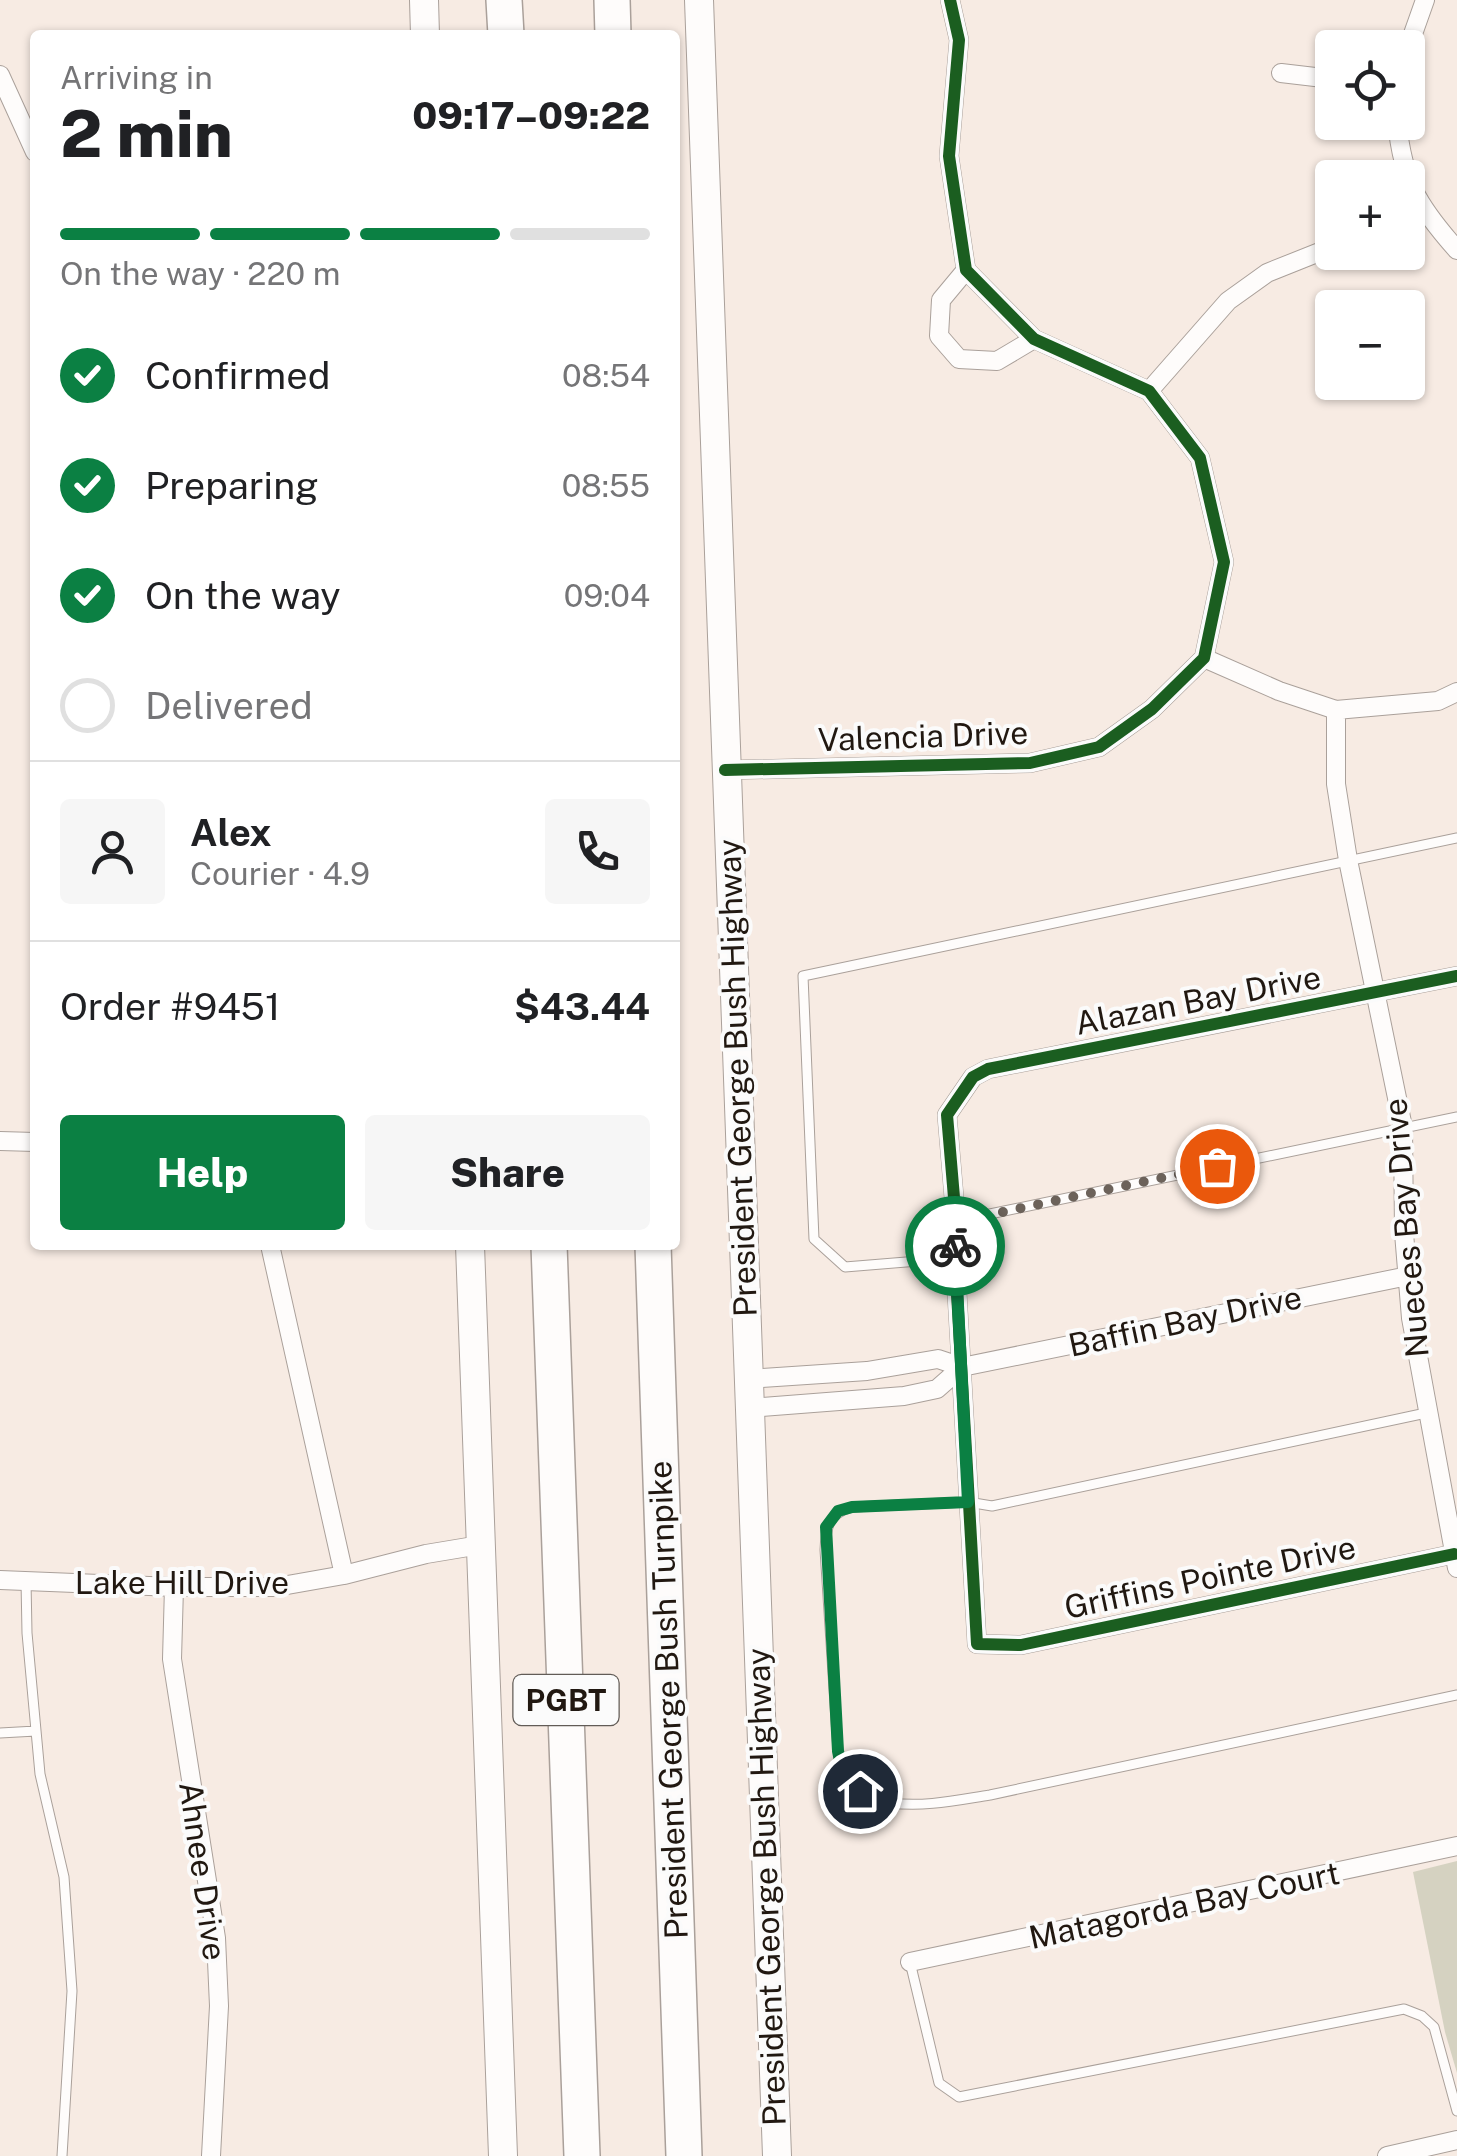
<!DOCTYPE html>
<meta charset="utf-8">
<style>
:root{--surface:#fff;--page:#f6f6f6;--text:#202124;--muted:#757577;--line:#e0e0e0;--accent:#0b8043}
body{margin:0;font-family:"Public Sans",sans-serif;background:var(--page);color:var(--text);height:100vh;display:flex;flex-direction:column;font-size:38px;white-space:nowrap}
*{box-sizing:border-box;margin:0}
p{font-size:32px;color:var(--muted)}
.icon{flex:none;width:55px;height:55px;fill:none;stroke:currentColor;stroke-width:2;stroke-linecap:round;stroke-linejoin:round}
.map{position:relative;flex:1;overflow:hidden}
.drawer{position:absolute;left:30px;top:30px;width:650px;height:1220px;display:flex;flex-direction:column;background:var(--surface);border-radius:10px;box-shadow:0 2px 8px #0004}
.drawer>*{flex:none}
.buttons{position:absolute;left:1315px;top:30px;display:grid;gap:20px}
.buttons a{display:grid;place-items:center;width:110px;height:110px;border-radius:10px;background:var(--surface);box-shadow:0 2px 8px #0004;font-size:50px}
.pin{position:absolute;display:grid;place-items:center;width:85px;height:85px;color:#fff;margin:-42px;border:5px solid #fff;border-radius:50%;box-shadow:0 2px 10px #0007}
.courier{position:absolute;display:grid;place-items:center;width:100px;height:100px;margin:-50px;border:8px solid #0b8043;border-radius:50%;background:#fff;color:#222;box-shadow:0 2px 12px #0007}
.summary em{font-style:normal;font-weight:800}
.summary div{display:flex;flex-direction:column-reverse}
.summary{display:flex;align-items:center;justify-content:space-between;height:170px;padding:0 30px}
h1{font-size:65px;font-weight:800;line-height:75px}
.bar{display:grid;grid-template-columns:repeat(4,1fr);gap:15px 10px;align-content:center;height:120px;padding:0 30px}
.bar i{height:12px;border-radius:8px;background:var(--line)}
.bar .selected{background:var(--accent)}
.bar p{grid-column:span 4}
.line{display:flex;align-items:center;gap:25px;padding:0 30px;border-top:2px solid var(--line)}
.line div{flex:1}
.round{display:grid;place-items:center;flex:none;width:105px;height:105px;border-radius:10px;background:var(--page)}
ol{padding:0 30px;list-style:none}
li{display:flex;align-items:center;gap:30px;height:110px}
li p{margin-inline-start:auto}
li .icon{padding:10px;border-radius:50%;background:var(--accent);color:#fff;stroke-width:4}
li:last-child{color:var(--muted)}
li i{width:55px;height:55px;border:5px solid var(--line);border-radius:50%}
.action{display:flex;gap:20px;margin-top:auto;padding:20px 30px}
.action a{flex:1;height:115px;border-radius:10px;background:var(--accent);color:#fff;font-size:40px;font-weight:800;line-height:115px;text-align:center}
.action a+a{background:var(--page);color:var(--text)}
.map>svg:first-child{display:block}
.green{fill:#d5d2c1}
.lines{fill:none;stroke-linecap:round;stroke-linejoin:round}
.service-casing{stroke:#aaa09a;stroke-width:11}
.minor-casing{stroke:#aaa09a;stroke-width:20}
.secondary-casing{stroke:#aaa09a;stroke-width:30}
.motorway-casing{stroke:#aaa09a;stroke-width:38}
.service{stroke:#fefcfb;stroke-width:9}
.minor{stroke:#fefcfb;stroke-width:18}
.secondary{stroke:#fefcfb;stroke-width:28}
.motorway{stroke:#fefcfb;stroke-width:35}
.cycleway-casing{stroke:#fbfbfb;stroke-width:19}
.cycleway{stroke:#1b5e20;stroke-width:12}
.done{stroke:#6c625a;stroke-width:10;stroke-dasharray:0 18}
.route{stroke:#0b8043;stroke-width:12}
.labels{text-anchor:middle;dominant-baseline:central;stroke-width:8;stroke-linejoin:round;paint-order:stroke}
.shield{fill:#fbfbfb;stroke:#625c57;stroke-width:2.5}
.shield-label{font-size:30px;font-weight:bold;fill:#211811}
.street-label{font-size:32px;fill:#211811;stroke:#fbfbfb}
</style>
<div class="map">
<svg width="1457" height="2156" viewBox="0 0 1457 2156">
<rect width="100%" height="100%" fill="#f7ebe3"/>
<path class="green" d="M1457,1861V2073L1445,2032L1413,1872Z"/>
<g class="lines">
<g class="service-casing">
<path id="service" d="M956,1221L1457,1117
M955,1258L845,1267L814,1239L803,976L1457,838
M1426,1413L992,1506L968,1502L852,1507C828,1514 826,1527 825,1550L838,1751C851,1825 937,1803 990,1795L1457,1695
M26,1581L27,1633L40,1774L64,1877L72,1991L62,2156
M0,1733L36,1731
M910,1962L939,2083L959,2097L1404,2009L1422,2016L1434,2027L1457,2111"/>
</g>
<g class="minor-casing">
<path id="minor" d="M1408,48L1425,0
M1281,73L1332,79
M0,75L35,152
M1397,122C1403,182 1418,206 1457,250
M966,270L941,300L939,336L959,359L997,361L1034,339
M1149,391L1228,301L1267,273L1332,247
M1204,658L1279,691L1336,710L1438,701L1457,692
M1336,710V784L1348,860L1403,1127L1404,1233L1411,1318L1457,1568
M725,770L1030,763L1099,747L1152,709L1204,658L1224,562L1200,458L1149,391L1034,339L966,270L949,156L959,40L950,0
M0,1141L35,1142
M270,1245L344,1575
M748,1379L867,1371L938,1359L962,1367
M748,1408L904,1396L937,1389L962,1367L1408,1276
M1454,1554L1021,1645L977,1644L955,1258L956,1221L947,1115L973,1077L988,1069L1457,976
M0,1580L174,1587H276L344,1575L426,1554L480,1545
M174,1587L172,1659L216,1938L219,2006L211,2156
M910,1962L1457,1846
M1387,2156L1457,2140"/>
</g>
<g class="secondary-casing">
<path id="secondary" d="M424,0L425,35
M699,0L777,2156
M470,1245L503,2156"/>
</g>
<g class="motorway-casing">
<path id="motorway" d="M504,0L506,35
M612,0L613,35
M549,1245L582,2156
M653,1245L684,2156"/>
</g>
<use href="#service" class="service"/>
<use href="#minor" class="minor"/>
<use href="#secondary" class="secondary"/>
<use href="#motorway" class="motorway"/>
<g class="cycleway-casing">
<path id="cycleway" d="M725,770L1030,763L1099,747L1152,709L1204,658L1224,562L1200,458L1149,391L1034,339L966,270L949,156L959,40L950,0
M1454,1554L1021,1645L977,1644L955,1258L956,1221L947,1115L973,1077L988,1069L1457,976"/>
</g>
<use href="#cycleway" class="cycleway"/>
</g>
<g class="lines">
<path class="done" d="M955,1246L956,1222L1217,1166"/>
<path class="route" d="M860,1791L841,1766L838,1751L826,1527L838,1511L852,1507L968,1502L955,1246"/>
</g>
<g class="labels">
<rect class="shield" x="513.5" y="1675" width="105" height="50" rx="8"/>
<g class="shield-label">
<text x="566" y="1700">PGBT</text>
</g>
<g class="street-label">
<text transform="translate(923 736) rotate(-2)">Valencia Drive</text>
<text transform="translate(1198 1000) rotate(-11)">Alazan Bay Drive</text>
<text transform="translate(737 1078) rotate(-92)">President George Bush Highway</text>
<text transform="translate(1406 1228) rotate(-95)">Nueces Bay Drive</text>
<text transform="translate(1185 1321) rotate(-12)">Baffin Bay Drive</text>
<text transform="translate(1210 1577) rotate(-12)">Griffins Pointe Drive</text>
<text x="182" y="1582">Lake Hill Drive</text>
<text transform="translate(668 1700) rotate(-92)">President George Bush Turnpike</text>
<text transform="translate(203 1871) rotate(82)">Ahnee Drive</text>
<text transform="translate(766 1887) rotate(-92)">President George Bush Highway</text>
<text transform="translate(1184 1905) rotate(-12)">Matagorda Bay Court</text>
</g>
</g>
</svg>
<div class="buttons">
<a><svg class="icon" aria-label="locate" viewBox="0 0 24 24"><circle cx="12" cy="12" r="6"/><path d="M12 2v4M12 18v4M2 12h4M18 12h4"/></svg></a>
<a>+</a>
<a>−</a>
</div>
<div class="pin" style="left:1217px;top:1166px;background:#ea580c"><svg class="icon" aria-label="bag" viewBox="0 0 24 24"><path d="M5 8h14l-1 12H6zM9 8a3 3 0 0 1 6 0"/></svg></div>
<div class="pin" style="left:860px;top:1791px;background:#1f2937"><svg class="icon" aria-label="home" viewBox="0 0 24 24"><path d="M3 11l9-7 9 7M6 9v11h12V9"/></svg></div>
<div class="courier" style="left:955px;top:1246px"><svg class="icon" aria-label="bike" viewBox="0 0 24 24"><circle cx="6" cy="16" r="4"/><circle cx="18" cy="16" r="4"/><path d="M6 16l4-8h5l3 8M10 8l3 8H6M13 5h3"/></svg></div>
<section class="drawer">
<div class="summary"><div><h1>2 min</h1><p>Arriving in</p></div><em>09:17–09:22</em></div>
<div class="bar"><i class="selected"></i><i class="selected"></i><i class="selected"></i><i></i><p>On the way · 220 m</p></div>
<ol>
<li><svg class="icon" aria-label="check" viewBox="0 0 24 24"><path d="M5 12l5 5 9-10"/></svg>Confirmed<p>08:54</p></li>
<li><svg class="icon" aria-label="check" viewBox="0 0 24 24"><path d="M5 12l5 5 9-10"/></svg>Preparing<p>08:55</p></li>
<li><svg class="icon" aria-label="check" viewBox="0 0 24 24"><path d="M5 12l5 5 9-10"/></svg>On the way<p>09:04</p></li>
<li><i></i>Delivered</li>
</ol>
<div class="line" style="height:180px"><a class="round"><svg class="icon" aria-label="person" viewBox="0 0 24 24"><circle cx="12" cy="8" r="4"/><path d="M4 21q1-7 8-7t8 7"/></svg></a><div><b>Alex</b><p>Courier · 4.9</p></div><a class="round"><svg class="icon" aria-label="phone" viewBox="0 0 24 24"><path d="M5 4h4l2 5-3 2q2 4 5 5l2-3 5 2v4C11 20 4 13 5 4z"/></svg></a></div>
<div class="line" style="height:130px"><div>Order #9451</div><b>$43.44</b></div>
<div class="action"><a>Help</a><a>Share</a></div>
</section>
</div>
